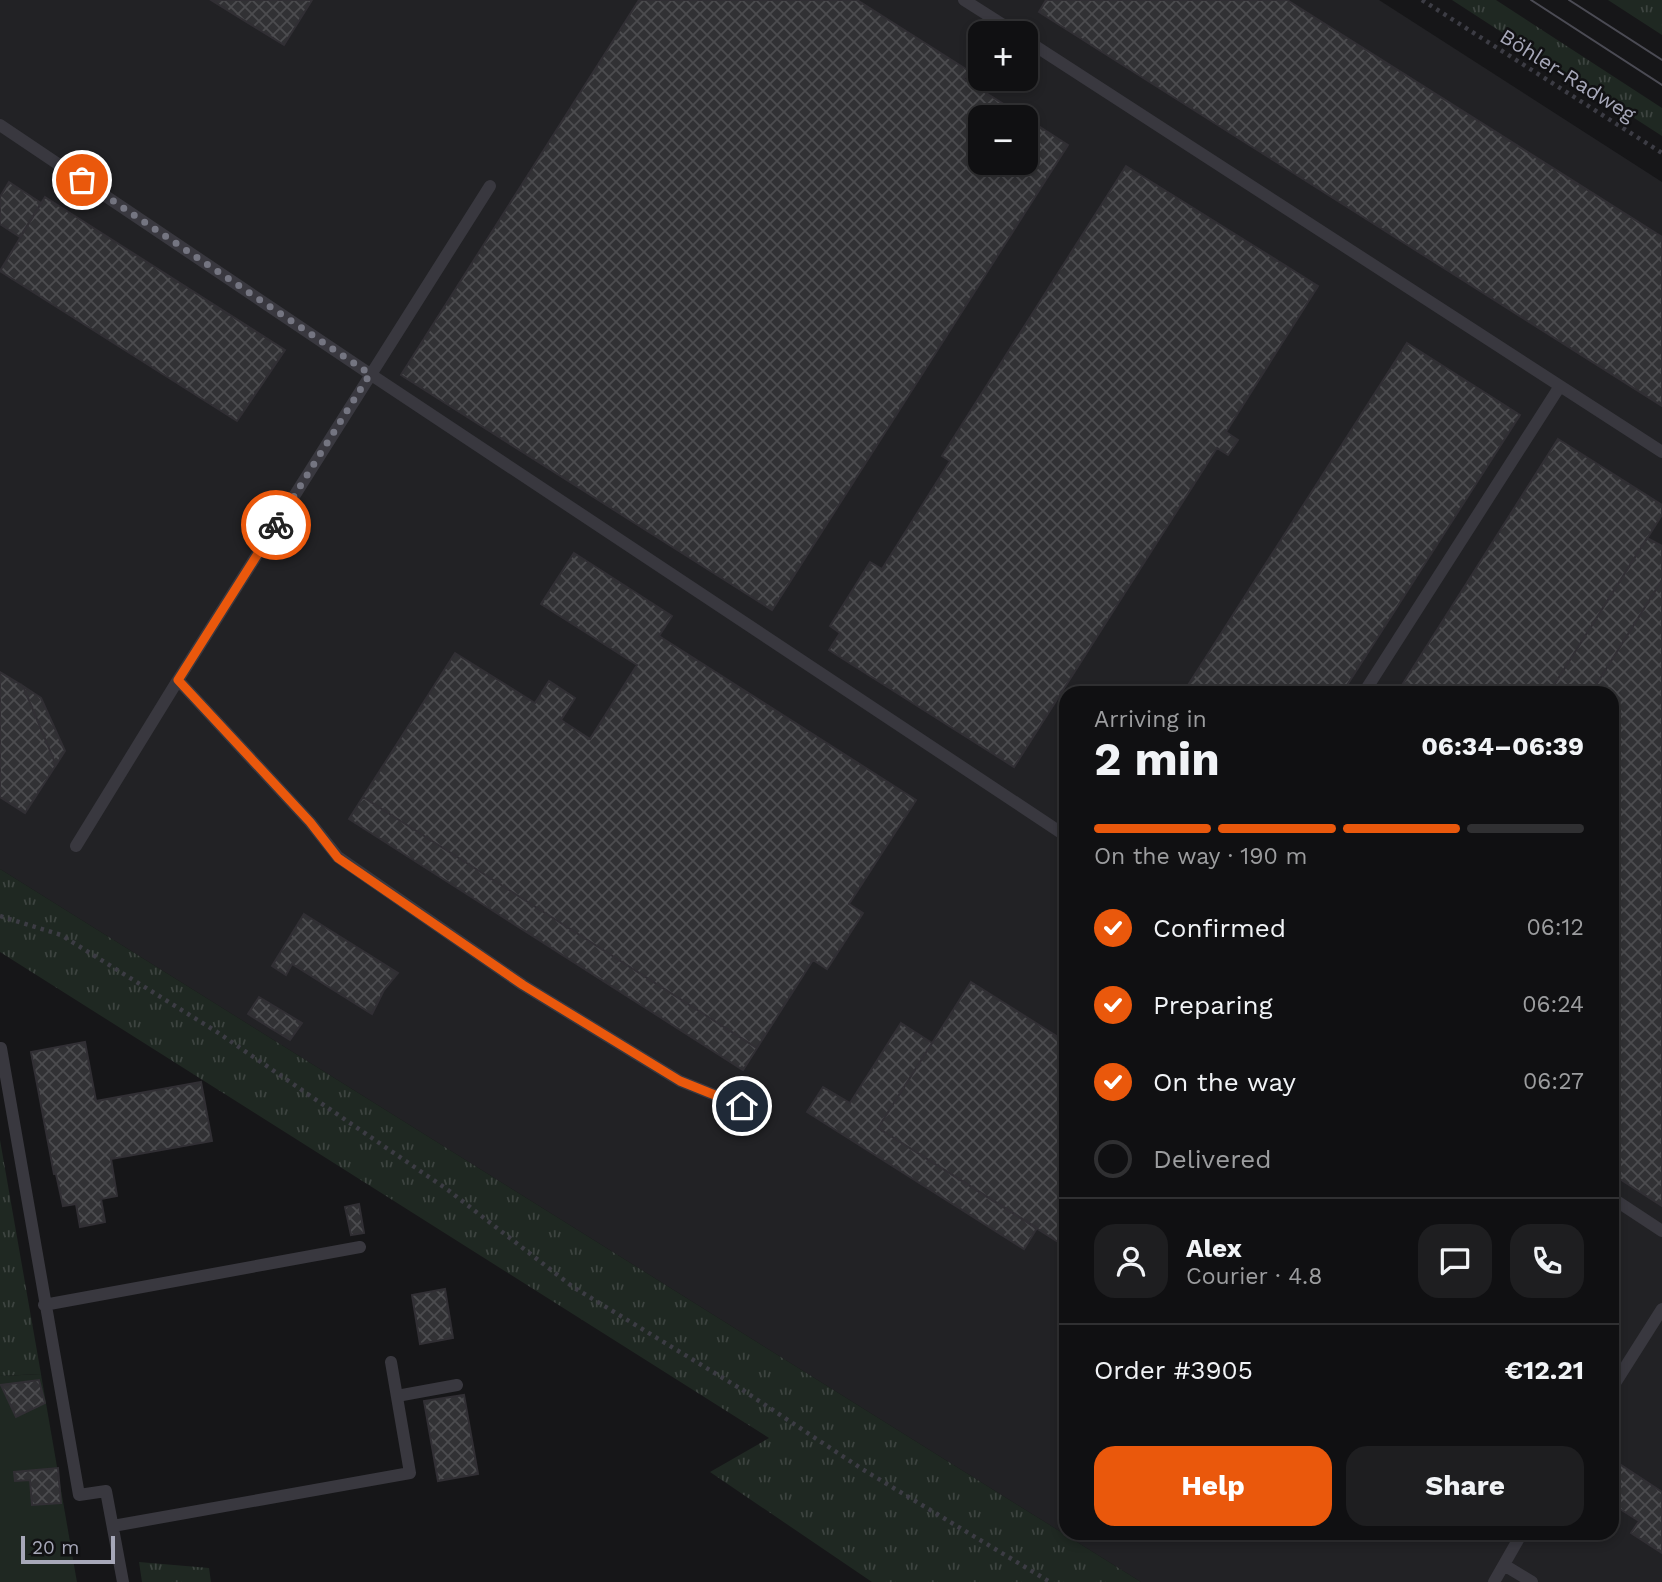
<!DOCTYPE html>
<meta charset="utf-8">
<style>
:root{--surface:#101012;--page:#1e1e20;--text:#f1f3f6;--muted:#9c9d9f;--line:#303032;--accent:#ea580c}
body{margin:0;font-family:"Work Sans",sans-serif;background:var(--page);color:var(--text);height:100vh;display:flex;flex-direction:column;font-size:26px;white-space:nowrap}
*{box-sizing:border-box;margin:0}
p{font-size:23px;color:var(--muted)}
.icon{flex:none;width:38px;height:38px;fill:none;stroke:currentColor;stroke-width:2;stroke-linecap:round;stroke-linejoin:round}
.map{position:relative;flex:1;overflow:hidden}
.panel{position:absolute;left:1059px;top:686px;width:560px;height:854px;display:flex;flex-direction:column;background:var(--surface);border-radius:21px;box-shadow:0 4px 10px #0003,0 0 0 2px var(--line)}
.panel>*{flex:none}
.buttons{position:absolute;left:968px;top:21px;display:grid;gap:14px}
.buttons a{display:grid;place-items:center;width:70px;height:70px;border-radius:14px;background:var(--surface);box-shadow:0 4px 10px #0003,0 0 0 2px var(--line);font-size:35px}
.scale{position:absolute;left:21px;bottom:18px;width:94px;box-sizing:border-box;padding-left:7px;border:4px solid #a7a8b9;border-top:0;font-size:19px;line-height:24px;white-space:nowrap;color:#a7a8b9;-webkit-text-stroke:5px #111113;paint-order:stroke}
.pin{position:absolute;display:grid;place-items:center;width:60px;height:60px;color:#fff;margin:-30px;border:4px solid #fff;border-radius:50%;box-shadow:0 2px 7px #0007}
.courier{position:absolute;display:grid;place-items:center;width:70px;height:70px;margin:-35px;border:5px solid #ea580c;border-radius:50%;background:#fff;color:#222;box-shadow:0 2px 9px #0007}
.overview em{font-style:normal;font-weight:700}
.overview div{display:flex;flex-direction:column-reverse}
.overview{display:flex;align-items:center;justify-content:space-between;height:119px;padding:0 35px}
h1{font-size:46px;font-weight:700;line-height:52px}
.bar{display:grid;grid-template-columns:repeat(4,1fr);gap:10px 7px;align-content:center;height:84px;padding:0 35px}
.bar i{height:9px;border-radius:5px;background:var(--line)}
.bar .active{background:var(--accent)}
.bar p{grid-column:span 4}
.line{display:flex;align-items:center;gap:18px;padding:0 35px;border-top:2px solid var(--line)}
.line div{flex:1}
.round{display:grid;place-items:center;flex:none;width:74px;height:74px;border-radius:21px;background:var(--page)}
ol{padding:0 35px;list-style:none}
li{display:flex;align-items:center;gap:21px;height:77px}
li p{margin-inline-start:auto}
li .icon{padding:7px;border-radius:50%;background:var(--accent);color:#fff;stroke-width:4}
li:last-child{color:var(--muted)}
li i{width:38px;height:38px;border:4px solid var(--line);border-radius:50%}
.button{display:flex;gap:14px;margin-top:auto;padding:14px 35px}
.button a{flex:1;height:80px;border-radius:21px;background:var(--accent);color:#fff;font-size:28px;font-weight:700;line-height:80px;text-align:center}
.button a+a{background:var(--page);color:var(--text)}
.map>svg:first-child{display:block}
.built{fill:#222225;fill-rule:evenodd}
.grass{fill:url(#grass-tufts)}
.green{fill:#1f2822}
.building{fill:url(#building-cross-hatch);stroke:#312f34;stroke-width:2}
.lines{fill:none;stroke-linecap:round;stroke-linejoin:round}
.path{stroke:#3c3c44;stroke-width:4.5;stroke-dasharray:3.5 5;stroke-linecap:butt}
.service{stroke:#39383f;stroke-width:12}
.tram{stroke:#4b4b54;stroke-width:2}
.done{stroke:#747581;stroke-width:7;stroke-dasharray:0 12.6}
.route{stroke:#ea580c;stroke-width:9}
.labels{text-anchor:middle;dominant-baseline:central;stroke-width:5;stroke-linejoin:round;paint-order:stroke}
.street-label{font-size:21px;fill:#a7a8b9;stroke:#111113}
</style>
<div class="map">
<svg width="1662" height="1582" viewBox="0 0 1662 1582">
<defs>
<pattern id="grass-tufts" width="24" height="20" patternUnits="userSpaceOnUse" patternTransform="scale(1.75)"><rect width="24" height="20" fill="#1f2822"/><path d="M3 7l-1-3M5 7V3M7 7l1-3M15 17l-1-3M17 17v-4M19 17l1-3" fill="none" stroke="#3d4440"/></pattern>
<pattern id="building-cross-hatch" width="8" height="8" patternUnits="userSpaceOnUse" patternTransform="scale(1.75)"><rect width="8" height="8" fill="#313134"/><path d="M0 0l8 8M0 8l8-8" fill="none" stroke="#4c4c4f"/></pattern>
</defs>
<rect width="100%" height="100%" fill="#161618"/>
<path class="built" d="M0,0H1379L1662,182V1582H1141L0,869ZM980,33H1026V79H980ZM980,117H1026V163H980ZM1066,693H1612V1533H1066Z"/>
<path class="grass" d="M1452,0H1496L1662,108V136Z
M1608,0H1662V35Z
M0,869L1141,1582H872L710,1472L769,1438L0,952Z
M0,1140L41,1374L0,1376Z
M139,1562L209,1568L211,1582H142Z"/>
<path class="green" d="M41,1374L77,1582H0V1376Z"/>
<path class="building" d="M211,0H312L284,45Z
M639,0H857L969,71L964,79L1024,117H980V163H1026V118L1068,145L772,610L401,375Z
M1046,0H1287L1662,237V406L1039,12Z
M1126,166L1318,286L1226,432L1238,440L1228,455L1217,448L1014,767L829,650L840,633L830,626L870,562L882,569L950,461L942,456Z
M9,182L41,203L20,237L0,224V197Z
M45,197L285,350L237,421L0,271Z
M1407,343L1520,415L1342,693H1183Z
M1558,439L1662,505V515L1549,693H1397Z
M1647,538L1662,546V580L1591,693H1549Z
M574,553L672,616L659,636L916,800L849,904L863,913L827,969L813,960L757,1048L363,797L455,653L535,703L549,681L575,698L561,720L590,739L637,665L541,604Z
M1662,580V1206L1612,1174V693H1591Z
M0,672L23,686L56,765L25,813L0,797Z
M23,686L41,698L65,751L56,765Z
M363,797L757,1048L743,1070L349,819Z
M304,914L398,973L384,990L372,1014L292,964L286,975L272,966Z
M971,982L1066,1042V1247L878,1128Z
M259,997L302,1023L290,1040L248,1014Z
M901,1023L932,1043L878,1128L1037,1228L1024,1249L807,1112L823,1087L850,1103Z
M85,1042L96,1101L201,1082L212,1141L111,1159L117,1196L101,1199L105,1222L80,1227L76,1204L63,1206L56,1174H54L31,1052Z
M359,1204L364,1233L351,1235L345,1207Z
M445,1289L453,1338L420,1344L412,1295Z
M39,1380L45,1403L16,1417L1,1385Z
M464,1395L478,1474L438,1481L424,1401Z
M1612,1459L1662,1492V1553L1631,1533L1639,1521L1612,1504Z
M58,1468L61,1503L32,1505L30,1480L15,1481L14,1472Z"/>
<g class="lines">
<path class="path" d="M1422,0L1662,153
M0,916L61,935L217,1032L448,1190L573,1287L741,1389L862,1469L1050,1582"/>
<path class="service" d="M964,0L1016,33
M1026,40L1662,452
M0,125L370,374L1066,836
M178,680L310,822L338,857L523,985L680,1081L742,1106
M1365,691L1560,386
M76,846L178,680L490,186
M1,1048L79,1495L106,1491L123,1582
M1612,1198L1662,1231
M44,1305L360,1247
M1612,1388L1662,1309
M397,1396L457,1385
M113,1526L410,1473L391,1362
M1504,1565L1532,1582
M1494,1582L1522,1533"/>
<path class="tram" d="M1531,0L1662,85
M1569,0L1662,60"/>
</g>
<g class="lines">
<path class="done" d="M82,180L370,374L276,525"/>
<path class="route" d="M276,525L178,680L310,822L338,858L523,985L680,1081L742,1106"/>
</g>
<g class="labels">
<g class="street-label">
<text transform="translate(1568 75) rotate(32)">Böhler-Radweg</text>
</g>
</g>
</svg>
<div class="buttons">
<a>+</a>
<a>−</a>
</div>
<div class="scale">20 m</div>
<div class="pin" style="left:82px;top:180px;background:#ea580c"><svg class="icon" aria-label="bag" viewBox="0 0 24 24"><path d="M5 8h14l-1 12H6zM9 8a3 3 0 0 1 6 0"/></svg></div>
<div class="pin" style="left:742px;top:1106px;background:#1f2937"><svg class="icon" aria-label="home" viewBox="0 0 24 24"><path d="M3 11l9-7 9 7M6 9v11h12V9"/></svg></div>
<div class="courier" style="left:276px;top:525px"><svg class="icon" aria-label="bike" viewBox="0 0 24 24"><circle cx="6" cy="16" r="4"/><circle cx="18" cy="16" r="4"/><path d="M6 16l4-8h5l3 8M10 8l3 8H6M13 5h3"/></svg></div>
<section class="panel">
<div class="overview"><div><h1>2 min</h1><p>Arriving in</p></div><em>06:34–06:39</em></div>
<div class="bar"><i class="active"></i><i class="active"></i><i class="active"></i><i></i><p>On the way · 190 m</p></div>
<ol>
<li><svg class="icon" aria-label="check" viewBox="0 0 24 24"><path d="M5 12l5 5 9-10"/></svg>Confirmed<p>06:12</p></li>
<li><svg class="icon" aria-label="check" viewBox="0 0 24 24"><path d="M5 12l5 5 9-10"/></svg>Preparing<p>06:24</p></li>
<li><svg class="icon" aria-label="check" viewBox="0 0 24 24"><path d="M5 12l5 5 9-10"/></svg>On the way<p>06:27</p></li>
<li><i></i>Delivered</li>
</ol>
<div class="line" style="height:126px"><a class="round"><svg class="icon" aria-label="person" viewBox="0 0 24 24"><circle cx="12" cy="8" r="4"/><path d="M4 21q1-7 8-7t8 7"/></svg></a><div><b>Alex</b><p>Courier · 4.8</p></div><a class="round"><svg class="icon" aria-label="chat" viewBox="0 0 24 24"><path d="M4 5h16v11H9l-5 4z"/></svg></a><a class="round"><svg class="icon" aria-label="phone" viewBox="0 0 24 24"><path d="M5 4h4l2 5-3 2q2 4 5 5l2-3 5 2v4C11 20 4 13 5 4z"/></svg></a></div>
<div class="line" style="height:91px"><div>Order #3905</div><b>€12.21</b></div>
<div class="button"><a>Help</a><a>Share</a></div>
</section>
</div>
